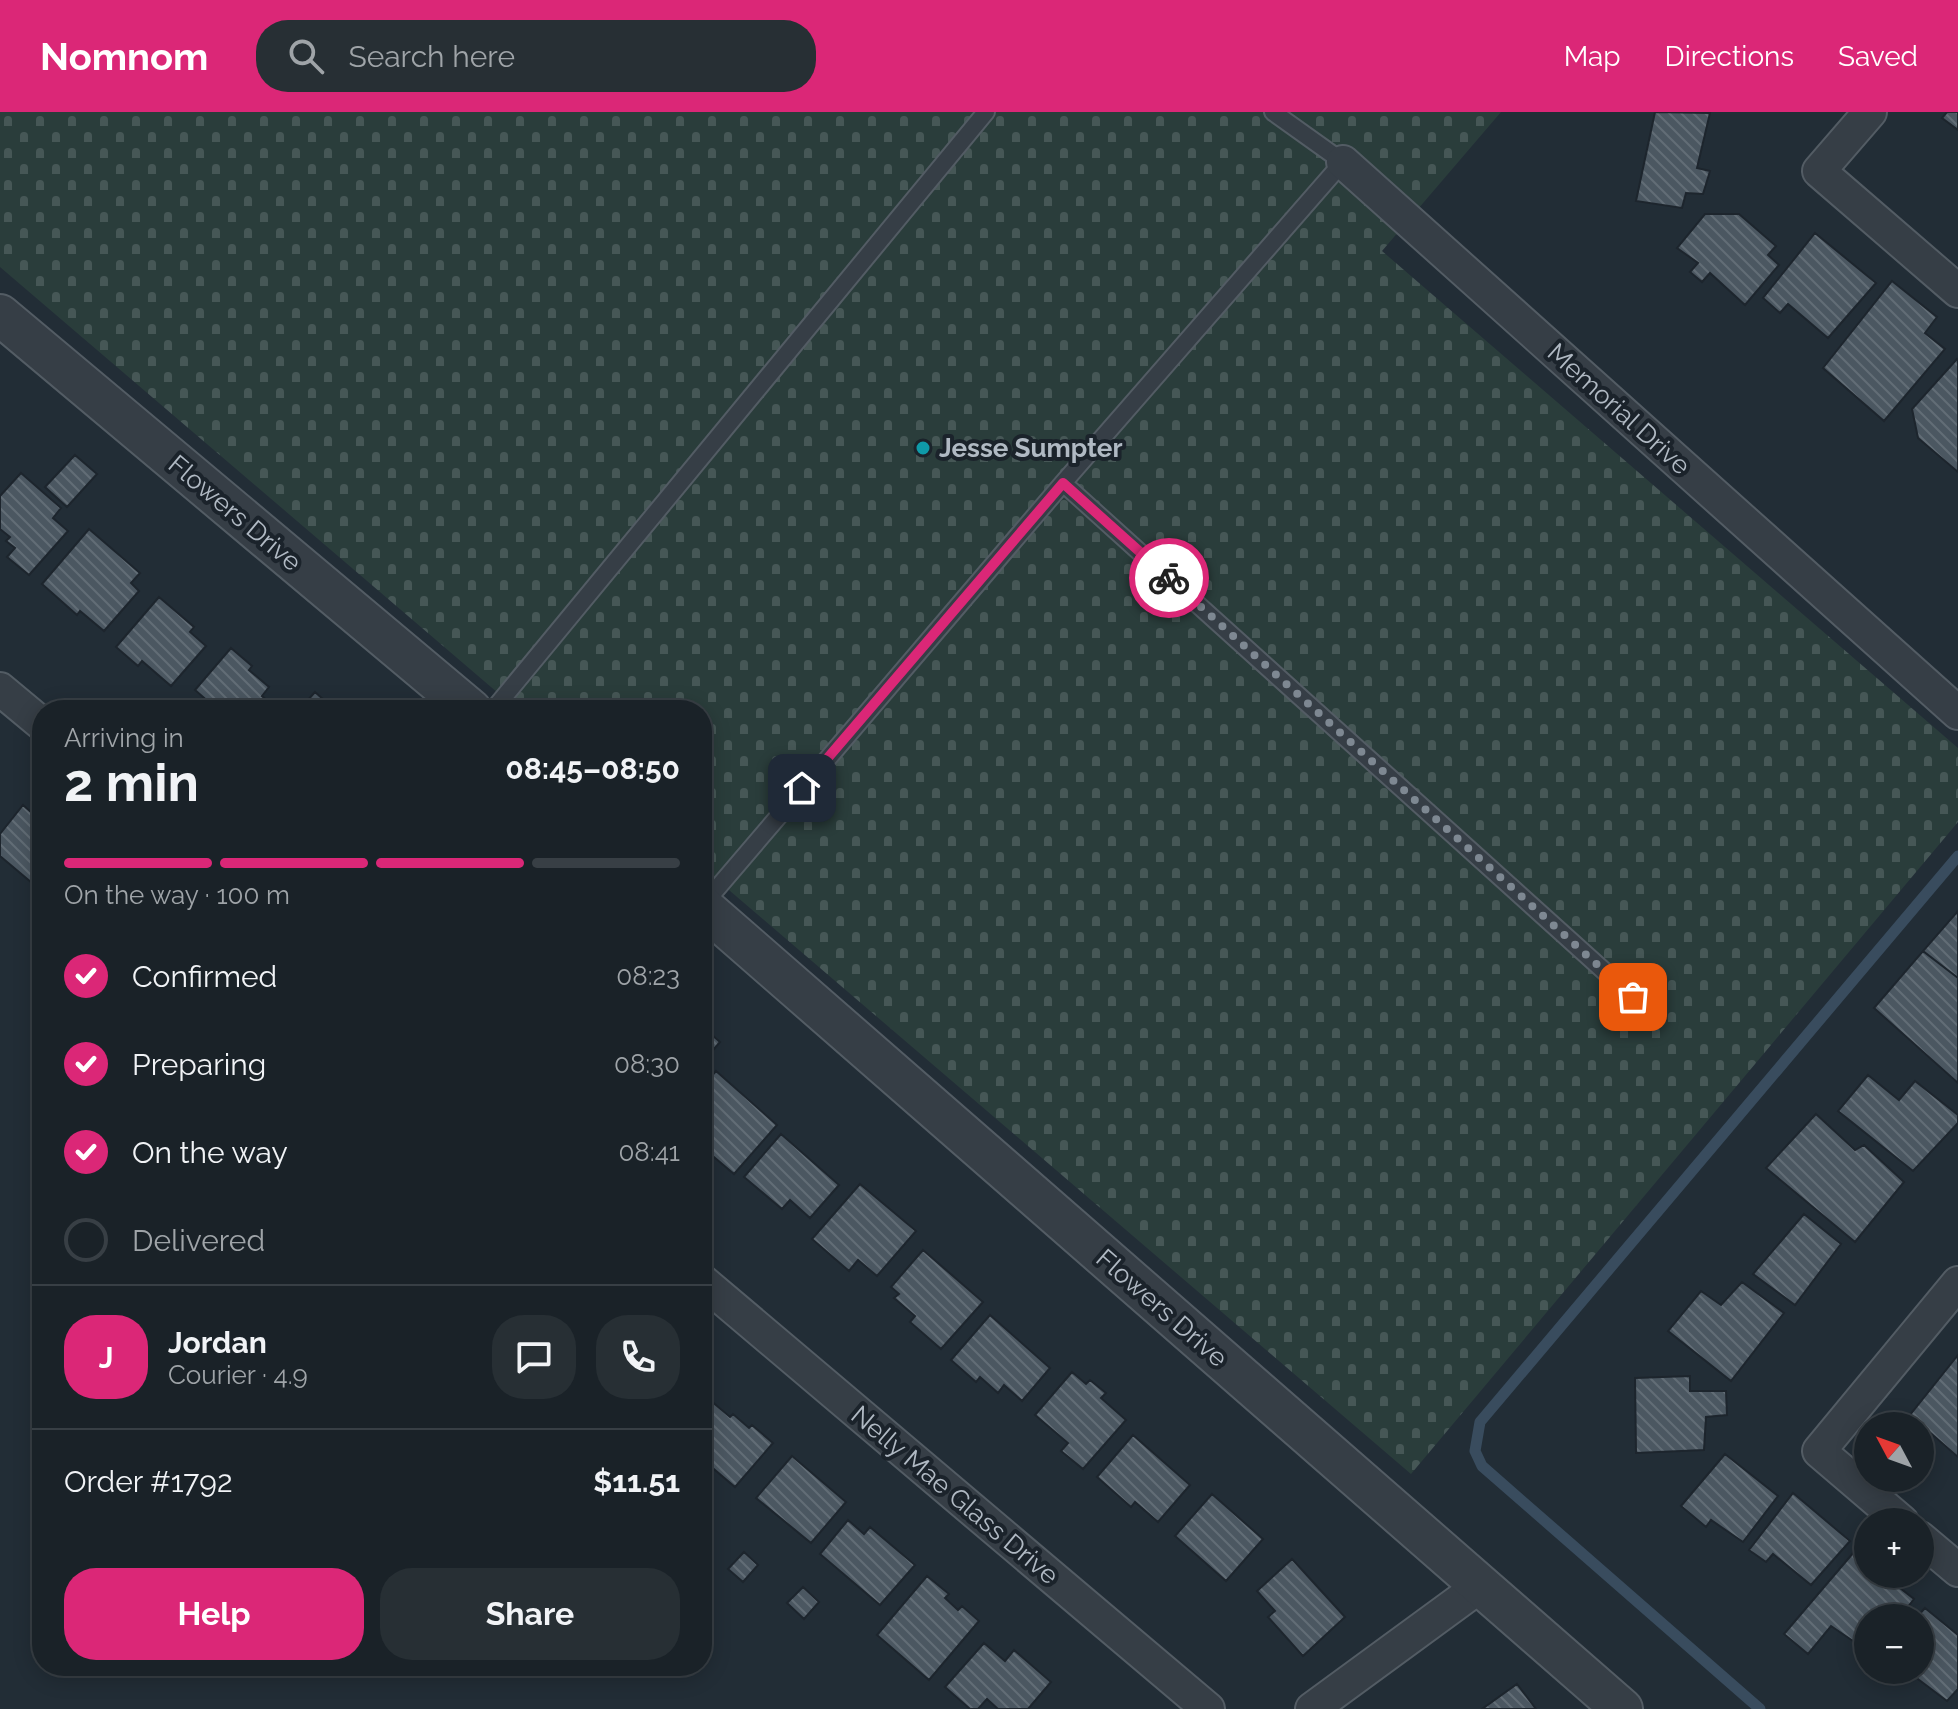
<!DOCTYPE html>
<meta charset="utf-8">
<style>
:root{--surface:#1a2228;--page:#272f34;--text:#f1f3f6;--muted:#9fa4a8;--line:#383f45;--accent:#db2777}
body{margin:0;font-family:Raleway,sans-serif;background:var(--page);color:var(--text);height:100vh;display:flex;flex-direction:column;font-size:30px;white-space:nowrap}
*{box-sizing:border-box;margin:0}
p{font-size:26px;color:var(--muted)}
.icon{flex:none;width:44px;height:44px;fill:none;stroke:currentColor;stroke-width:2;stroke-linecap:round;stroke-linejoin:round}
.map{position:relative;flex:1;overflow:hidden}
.details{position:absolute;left:32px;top:588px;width:680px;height:976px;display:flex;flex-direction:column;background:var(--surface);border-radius:32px;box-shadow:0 4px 20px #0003,0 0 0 2px var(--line)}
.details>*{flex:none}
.needle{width:52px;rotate:311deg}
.fabs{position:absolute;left:1854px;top:1300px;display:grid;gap:16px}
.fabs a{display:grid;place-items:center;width:80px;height:80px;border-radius:50%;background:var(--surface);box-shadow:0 4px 20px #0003,0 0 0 2px var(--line);font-size:40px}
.pin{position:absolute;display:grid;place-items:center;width:68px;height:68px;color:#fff;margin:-34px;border-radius:16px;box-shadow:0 4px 12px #0006}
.courier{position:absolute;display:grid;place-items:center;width:80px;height:80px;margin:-40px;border:6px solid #db2777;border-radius:50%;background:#fff;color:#222;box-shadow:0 2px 10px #0007}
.headline em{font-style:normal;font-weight:700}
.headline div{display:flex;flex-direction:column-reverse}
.headline{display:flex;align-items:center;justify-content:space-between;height:136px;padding:0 32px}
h1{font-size:52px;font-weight:700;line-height:60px}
.bar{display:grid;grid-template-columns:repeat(4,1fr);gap:12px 8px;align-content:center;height:96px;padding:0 32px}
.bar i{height:10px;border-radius:6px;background:var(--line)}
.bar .current{background:var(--accent)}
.bar p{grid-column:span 4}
.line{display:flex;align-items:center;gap:20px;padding:0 32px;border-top:2px solid var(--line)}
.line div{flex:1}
.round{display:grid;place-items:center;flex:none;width:84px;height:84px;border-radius:32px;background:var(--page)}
ol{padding:0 32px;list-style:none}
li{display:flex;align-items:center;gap:24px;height:88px}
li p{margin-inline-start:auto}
li .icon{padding:8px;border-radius:50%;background:var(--accent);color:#fff;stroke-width:4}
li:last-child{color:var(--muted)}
li i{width:44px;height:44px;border:4px solid var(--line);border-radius:50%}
.button{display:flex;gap:16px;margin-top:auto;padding:16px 32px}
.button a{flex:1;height:92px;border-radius:32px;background:var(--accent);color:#fff;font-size:32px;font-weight:700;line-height:92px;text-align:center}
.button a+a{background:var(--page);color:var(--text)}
header{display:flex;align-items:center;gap:48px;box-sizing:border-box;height:112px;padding:0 40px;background:var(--accent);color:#fff}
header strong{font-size:38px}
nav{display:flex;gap:44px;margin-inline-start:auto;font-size:28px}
.search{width:560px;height:72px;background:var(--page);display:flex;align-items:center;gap:20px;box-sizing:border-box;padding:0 28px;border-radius:32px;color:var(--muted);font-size:30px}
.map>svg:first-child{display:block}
.cemetery{fill:url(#cemetery-stones)}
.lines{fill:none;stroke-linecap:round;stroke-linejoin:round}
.stream{stroke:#394c5e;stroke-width:11}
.building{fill:url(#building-back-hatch);stroke:#1d252d;stroke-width:2}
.service-casing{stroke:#535c64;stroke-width:20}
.minor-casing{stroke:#535c64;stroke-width:36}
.tertiary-casing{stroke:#535c64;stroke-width:44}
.service{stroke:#363e46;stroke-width:16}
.minor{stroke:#363e46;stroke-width:32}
.tertiary{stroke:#363e46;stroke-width:40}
.done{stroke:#7e8892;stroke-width:8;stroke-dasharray:0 14.4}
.route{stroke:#db2777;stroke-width:10}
.culture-dot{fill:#0f9aa8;stroke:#1b232b;stroke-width:3}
.labels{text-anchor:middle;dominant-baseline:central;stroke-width:8;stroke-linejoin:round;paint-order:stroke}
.street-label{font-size:26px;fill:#b0b9c3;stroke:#1b232b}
.poi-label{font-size:26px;font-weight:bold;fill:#b0b9c3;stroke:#1b232b;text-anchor:start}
</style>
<header>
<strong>Nomnom</strong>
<div class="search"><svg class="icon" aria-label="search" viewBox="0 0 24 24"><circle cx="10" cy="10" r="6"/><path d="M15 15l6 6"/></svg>Search here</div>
<nav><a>Map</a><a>Directions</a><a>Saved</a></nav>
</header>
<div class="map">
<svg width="1958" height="1597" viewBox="0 0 1958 1597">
<defs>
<pattern id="cemetery-stones" width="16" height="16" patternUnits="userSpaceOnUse" patternTransform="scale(2)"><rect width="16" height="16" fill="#2a3d3b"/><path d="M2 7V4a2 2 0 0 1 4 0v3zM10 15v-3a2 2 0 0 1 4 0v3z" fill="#465756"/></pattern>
<pattern id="building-back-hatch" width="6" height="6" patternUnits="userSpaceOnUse" patternTransform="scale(2)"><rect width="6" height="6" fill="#4b5761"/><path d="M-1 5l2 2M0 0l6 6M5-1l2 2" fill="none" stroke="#626d76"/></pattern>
</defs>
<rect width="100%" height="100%" fill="#222d36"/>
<path class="cemetery" d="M0,0H1501L1382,139L1958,636V710L1411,1362L702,755V598H518L0,155Z"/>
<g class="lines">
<path class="stream" d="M1760,1597L1482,1354L1475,1339L1480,1310L1958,744"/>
</g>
<path class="building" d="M1655,0L1710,1L1697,56L1710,59L1703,82L1686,81L1682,96L1636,89Z
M1947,0H1958V18L1942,6Z
M1705,102H1739L1776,134L1768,143L1779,153L1745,193L1710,161L1702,170L1690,160L1698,151L1677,136Z
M1815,121L1876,171L1828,226L1788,192L1780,201L1763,186Z
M1892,169L1937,205L1925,221L1945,237L1884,309L1823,256Z
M1957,247L1958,248V360L1918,326L1912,297Z
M75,343L97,362L67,395L45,375Z
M21,361L61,396L53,406L68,419L29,463L7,445L15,436L6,429L10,425L0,417V384Z
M89,417L140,461L131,471L139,479L104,519L80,499L77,503L42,472Z
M159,485L194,515L190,520L206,534L171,574L142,549L138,554L116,535Z
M231,536L252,554L249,558L269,575L262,584L278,598H218L195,578Z
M315,580L335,598H299Z
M23,693L42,710L39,715L42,718V771L38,776L0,744V722Z
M1958,799V866L1923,839Z
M1923,839L1958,866V971L1874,896Z
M702,914L720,930L702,951Z
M716,959L777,1013L734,1062L708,1040L710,1038L702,1030V975Z
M1868,963L1899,988L1915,969L1958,1003V1011L1913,1059L1838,999Z
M1816,1002L1855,1038L1864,1033L1904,1070L1855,1130L1766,1056Z
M781,1022L839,1073L810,1106L790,1088L782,1097L744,1065Z
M860,1072L916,1119L877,1164L858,1148L849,1159L812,1127Z
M1804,1102L1841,1132L1795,1193L1753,1162Z
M923,1138L983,1190L941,1237L910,1210L915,1204L894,1186L899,1182L891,1175Z
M1742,1170L1784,1201L1731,1269L1668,1219L1701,1179L1721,1193Z
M990,1203L1050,1256L1022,1289L1004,1273L998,1281L980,1265L976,1270L951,1248Z
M1958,1243V1345L1910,1303Z
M1072,1260L1086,1272L1090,1268L1106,1281L1101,1286L1126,1308L1083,1357L1061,1339L1068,1331L1035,1303Z
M1690,1264V1279H1726L1727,1303L1706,1305L1704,1338L1636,1341L1635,1266Z
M710,1288L730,1305L733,1302L749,1316L752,1313L773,1331L735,1375L709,1353L702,1361V1298Z
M1133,1323L1190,1373L1158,1410L1135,1390L1131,1395L1097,1365Z
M1725,1342L1778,1384L1743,1430L1711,1408L1706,1415L1681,1394Z
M792,1344L846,1390L811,1431L756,1386Z
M1793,1381L1850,1429L1811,1473L1773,1442L1766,1450L1749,1438Z
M1212,1382L1263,1427L1226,1469L1175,1424Z
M848,1408L864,1422L870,1415L915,1453L880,1493L820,1442Z
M744,1440L758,1453L743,1470L728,1457Z
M1854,1440L1868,1451V1462H1882L1914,1487L1899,1506H1868V1512L1853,1529L1831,1514L1808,1542L1784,1522Z
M1292,1447L1345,1505L1303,1544L1268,1505L1275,1499L1257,1479Z
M927,1464L949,1482L945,1486L958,1498L962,1494L979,1509L929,1568L877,1523Z
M803,1475L819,1490L804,1507L787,1491Z
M1925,1496L1958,1523V1577L1947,1589L1906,1558H1920V1506H1916Z
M984,1531L1005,1549L1014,1538L1051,1570L1028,1597H998L987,1587L978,1597H970L945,1575Z
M1517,1572L1536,1597H1482Z"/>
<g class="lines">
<g class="service-casing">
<path id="service" d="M1063,371L1633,885
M493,598L986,0
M702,794L1063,371L1343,50L1273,0"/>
</g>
<g class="minor-casing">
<path id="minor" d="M1870,0L1819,59L1958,179
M1343,50L1958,601
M0,577L42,612
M702,1169L1208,1597
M1902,1410L1819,1339L1958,1171
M1920,1426L1958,1458
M1312,1597L1480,1474"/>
</g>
<g class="tertiary-casing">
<path id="tertiary" d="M0,203L471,598
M702,794L1622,1597"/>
</g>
<use href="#service" class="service"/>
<use href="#minor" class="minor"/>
<use href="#tertiary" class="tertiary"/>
</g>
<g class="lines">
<path class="done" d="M1169,466L1633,885"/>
<path class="route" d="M802,676L1063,371L1169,466"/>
</g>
<circle class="culture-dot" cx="923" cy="336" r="8"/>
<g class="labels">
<g class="street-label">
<text transform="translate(1619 297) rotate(42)">Memorial Drive</text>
<text transform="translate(235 401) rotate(40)">Flowers Drive</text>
<text transform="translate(1162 1196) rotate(41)">Flowers Drive</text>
<text transform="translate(955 1383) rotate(40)">Nelly Mae Glass Drive</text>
</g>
<g class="poi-label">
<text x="939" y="336">Jesse Sumpter</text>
</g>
</g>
</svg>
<div class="fabs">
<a><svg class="needle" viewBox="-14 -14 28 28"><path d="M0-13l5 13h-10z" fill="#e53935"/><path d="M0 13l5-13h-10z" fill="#9fa4a8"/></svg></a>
<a>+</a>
<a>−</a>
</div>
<div class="pin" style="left:1633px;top:885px;background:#ea580c"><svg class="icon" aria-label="bag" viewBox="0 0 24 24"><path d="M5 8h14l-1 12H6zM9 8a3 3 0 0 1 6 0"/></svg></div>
<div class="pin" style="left:802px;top:676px;background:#1f2937"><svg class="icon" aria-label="home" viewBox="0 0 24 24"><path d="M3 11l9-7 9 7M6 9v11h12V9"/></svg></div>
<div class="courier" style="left:1169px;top:466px"><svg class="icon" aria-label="bike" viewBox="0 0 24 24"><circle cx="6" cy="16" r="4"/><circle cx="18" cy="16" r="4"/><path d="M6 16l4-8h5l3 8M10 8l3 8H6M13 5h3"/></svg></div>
<section class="details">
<div class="headline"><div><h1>2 min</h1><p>Arriving in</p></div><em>08:45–08:50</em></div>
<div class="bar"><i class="current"></i><i class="current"></i><i class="current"></i><i></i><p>On the way · 100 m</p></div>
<ol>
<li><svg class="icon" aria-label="check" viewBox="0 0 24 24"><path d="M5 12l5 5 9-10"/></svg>Confirmed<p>08:23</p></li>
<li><svg class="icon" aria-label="check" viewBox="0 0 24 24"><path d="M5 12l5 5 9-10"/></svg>Preparing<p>08:30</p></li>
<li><svg class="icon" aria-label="check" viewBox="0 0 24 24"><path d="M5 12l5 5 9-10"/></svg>On the way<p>08:41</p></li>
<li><i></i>Delivered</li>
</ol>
<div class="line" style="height:144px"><b class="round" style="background:var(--accent);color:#fff">J</b><div><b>Jordan</b><p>Courier · 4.9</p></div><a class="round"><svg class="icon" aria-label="chat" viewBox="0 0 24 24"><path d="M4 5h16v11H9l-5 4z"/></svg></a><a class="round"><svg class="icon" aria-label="phone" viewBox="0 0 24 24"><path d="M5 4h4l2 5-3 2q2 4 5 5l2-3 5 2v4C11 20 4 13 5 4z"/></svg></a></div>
<div class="line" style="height:104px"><div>Order #1792</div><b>$11.51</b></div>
<div class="button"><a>Help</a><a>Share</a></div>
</section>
</div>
